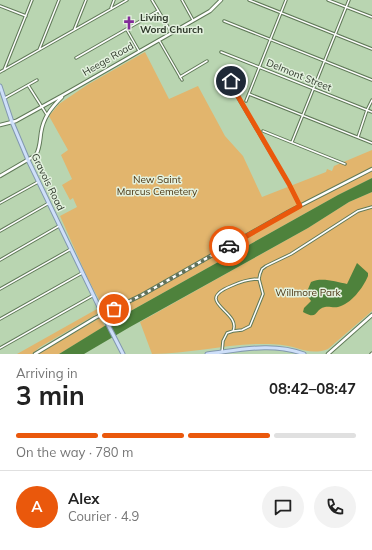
<!DOCTYPE html>
<meta charset="utf-8">
<style>
:root{--surface:#fff;--page:#f2f2f2;--text:#222;--muted:#767676;--line:#e0e0e0;--accent:#ea580c}
body{margin:0;font-family:Mulish,sans-serif;background:var(--page);color:var(--text);height:100vh;display:flex;flex-direction:column;font-size:15px;white-space:nowrap}
*{box-sizing:border-box;margin:0}
p{font-size:13px;color:var(--muted)}
.icon{flex:none;width:22px;height:22px;fill:none;stroke:currentColor;stroke-width:2;stroke-linecap:round;stroke-linejoin:round}
.map{position:relative;height:354px;overflow:hidden}
.sheet{display:flex;flex-direction:column;background:var(--surface);flex:1}
.sheet>*{flex:none}
.pin{position:absolute;display:grid;place-items:center;width:34px;height:34px;color:#fff;margin:-17px;border:2px solid #fff;border-radius:50%;box-shadow:0 1px 4px #0007}
.courier{position:absolute;display:grid;place-items:center;width:40px;height:40px;margin:-20px;border:3px solid #ea580c;border-radius:50%;background:#fff;color:#222;box-shadow:0 1px 5px #0007}
.headline em{font-style:normal;font-weight:700}
.headline div{display:flex;flex-direction:column-reverse}
.headline{display:flex;align-items:center;justify-content:space-between;height:68px;padding:0 16px}
h1{font-size:26px;font-weight:700;line-height:30px}
.bar{display:grid;grid-template-columns:repeat(4,1fr);gap:6px 4px;align-content:center;height:48px;padding:0 16px}
.bar i{height:5px;border-radius:3px;background:var(--line)}
.bar .current{background:var(--accent)}
.bar p{grid-column:span 4}
.line{display:flex;align-items:center;gap:10px;padding:0 16px;border-top:1px solid var(--line)}
.line div{flex:1}
.round{display:grid;place-items:center;flex:none;width:42px;height:42px;border-radius:21px;background:var(--page)}
.map>svg:first-child{display:block}
.green{fill:#e2b56d}
.water{fill:#4e823c}
.lines{fill:none;stroke-linecap:round;stroke-linejoin:round}
.street-casing{stroke:#607958;stroke-width:3.5}
.secondary-casing{stroke:#607958;stroke-width:4.5}
.primary-casing{stroke:#8298af;stroke-width:5}
.street{stroke:#fff;stroke-width:1.5}
.secondary{stroke:#fff;stroke-width:2.5}
.primary{stroke:#cedff9;stroke-width:3}
.done{stroke:#60705b;stroke-width:4;stroke-dasharray:0 7.2}
.route{stroke:#ea580c;stroke-width:5}
.labels{text-anchor:middle;dominant-baseline:central;stroke-width:3;stroke-linejoin:round;paint-order:stroke}
.poi-label{font-size:10px;font-weight:bold;fill:#303a2c;stroke:#e3f1de;text-anchor:start}
.street-label{font-size:10px;fill:#303a2c;stroke:#e3f1de}
.park-label{font-size:10px;fill:#4b3613;stroke:#e3f1de}
</style>
<div class="map">
<svg width="372" height="354" viewBox="0 0 372 354">
<rect width="100%" height="100%" fill="#b9d5b1"/>
<path class="green" d="M145,52L169,99L198,86L225,136L243,156L262,197L326,172L327,169L332,171L334,166L372,150V178L338,195L111,322L88,279L60,216L77,207L73,198L70,200L62,185L72,179L61,155L68,150L49,116L59,104L87,85Z
M372,192V311L328,349C316,354 305,351 293,347C285,345 276,344 268,344C229,343 191,354 152,354L140,322L308,228L349,202Z
M97,309V314L40,347L32,354H17Z
M100,318L105,326L59,354H38Z"/>
<path class="water" d="M372,178V192L349,202L308,228L130,327L84,354H59L111,322L338,195Z
M357,263L368,273V276C363,288 351,304 338,307C333,308 329,306 325,307C314,309 319,321 303,312L304,308L311,301L306,294L311,282C322,277 336,282 347,284Z"/>
<g class="lines">
<g class="street-casing">
<path id="street" d="M152,0L171,32
M182,0L193,20
M249,0L372,49
M328,0L372,17
M0,6L26,16
M111,8L114,0
M224,21L372,80
M74,30L86,0
M127,30L139,51
M159,40L182,80
M39,50L59,0
M221,52L372,112
M76,58L158,11
M4,70L32,0
M0,72L127,0
M180,77L207,61
M28,85L47,115
M231,86L232,82H229L228,85L231,86L289,184L300,206
M249,94L372,143
M5,98L37,80
M246,101L286,0
M263,131L345,164
M358,137L367,110L372,100
M292,142L349,0
M0,203L38,182
M0,231L49,203
M0,260L59,226
M0,289L71,249
M0,319L82,273
M233,331C242,311 192,302 231,286C240,282 249,279 259,279L260,274L262,269L266,266L291,254L358,211L372,207
M0,348L92,296
M222,352L223,341L227,333L233,331L242,330L250,326L263,294L259,279
M371,354L372,353"/>
</g>
<g class="secondary-casing">
<path id="secondary" d="M0,125L16,121L63,95L210,11L221,0
M0,176L36,155C40,148 40,140 41,133C43,118 51,108 62,97
M35,354L95,318L142,295L288,212L372,169
M328,354L372,315"/>
</g>
<g class="primary-casing">
<path id="primary" d="M0,86L12,122L28,160L101,311L123,354
M207,354C240,350 273,342 304,354"/>
</g>
<use href="#street" class="street"/>
<use href="#secondary" class="secondary"/>
<use href="#primary" class="primary"/>
</g>
<g class="lines">
<path class="done" d="M114,309L142,295L229,246"/>
<path class="route" d="M229,246L300,206L289,184L232,86L233,84L231,81"/>
</g>
<defs>
<g id="church-bare" transform="scale(1.08)"><path d="M-1.2-6h2.4v3.5h3.3v2.4h-3.3V6h-2.4V-.1h-3.3v-2.4h3.3Z" fill="#822b99" stroke="#e3f1de" stroke-width="2.5" paint-order="stroke"/></g>
</defs>
<g fill-rule="evenodd">
<use href="#church-bare" x="129" y="23"/>
</g>
<g class="labels">
<g class="poi-label">
<text x="140" y="17">Living<tspan x="140" dy="12">Word Church</tspan></text>
</g>
<g class="street-label">
<text transform="translate(108 59) rotate(-30)">Heege Road</text>
<text transform="translate(299 75) rotate(22)">Delmont Street</text>
<text transform="translate(48 182) rotate(64)">Gravois Road</text>
</g>
<g class="park-label">
<text x="157" y="179">New Saint<tspan x="157" dy="12">Marcus Cemetery</tspan></text>
<text x="308" y="292">Willmore Park</text>
</g>
</g>
</svg>
<div class="pin" style="left:114px;top:309px;background:#ea580c"><svg class="icon" aria-label="bag" viewBox="0 0 24 24"><path d="M5 8h14l-1 12H6zM9 8a3 3 0 0 1 6 0"/></svg></div>
<div class="pin" style="left:231px;top:81px;background:#1f2937"><svg class="icon" aria-label="home" viewBox="0 0 24 24"><path d="M3 11l9-7 9 7M6 9v11h12V9"/></svg></div>
<div class="courier" style="left:229px;top:246px"><svg class="icon" aria-label="car" viewBox="0 0 24 24"><path d="M5 17H2v-5l4-1 3-4h7l3 4 3 1v5h-3M9 17h6M6 11h13"/><circle cx="7" cy="17" r="2"/><circle cx="17" cy="17" r="2"/></svg></div>
</div>
<section class="sheet">
<div class="headline"><div><h1>3 min</h1><p>Arriving in</p></div><em>08:42–08:47</em></div>
<div class="bar"><i class="current"></i><i class="current"></i><i class="current"></i><i></i><p>On the way · 780 m</p></div>
<div class="line" style="height:72px"><b class="round" style="background:var(--accent);color:#fff">A</b><div><b>Alex</b><p>Courier · 4.9</p></div><a class="round"><svg class="icon" aria-label="chat" viewBox="0 0 24 24"><path d="M4 5h16v11H9l-5 4z"/></svg></a><a class="round"><svg class="icon" aria-label="phone" viewBox="0 0 24 24"><path d="M5 4h4l2 5-3 2q2 4 5 5l2-3 5 2v4C11 20 4 13 5 4z"/></svg></a></div>
</section>
